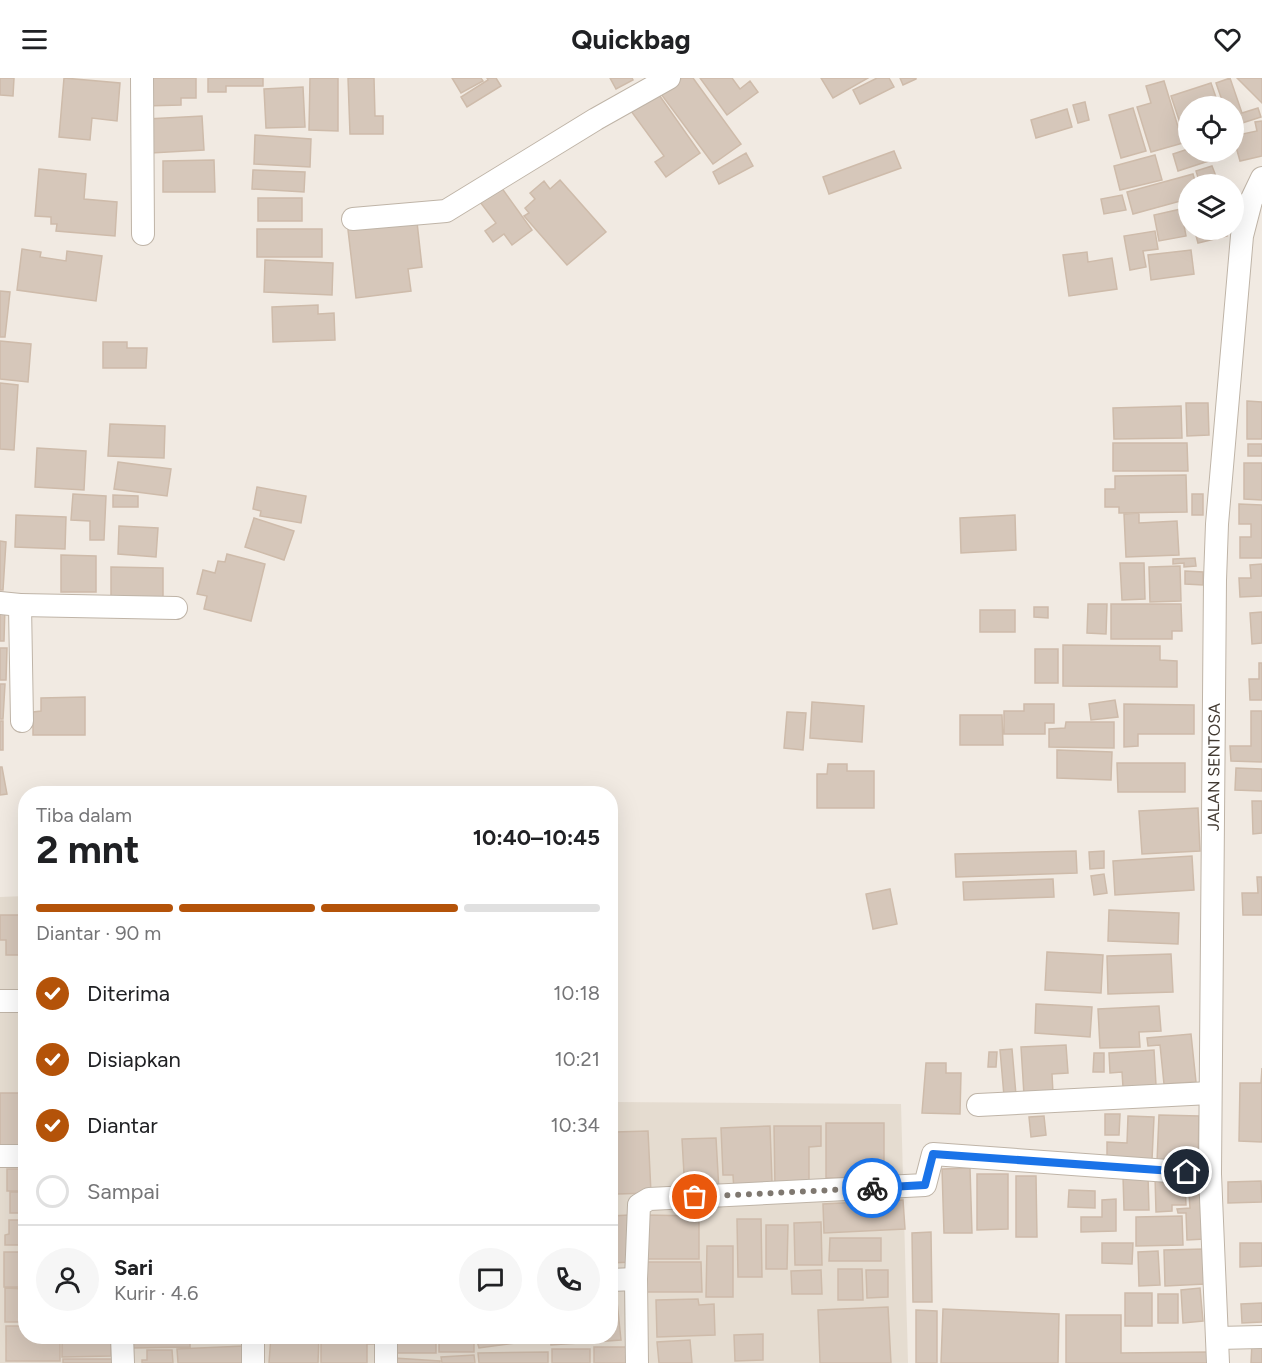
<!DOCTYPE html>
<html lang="id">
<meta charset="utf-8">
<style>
:root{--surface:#fff;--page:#f6f6f6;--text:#202124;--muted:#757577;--line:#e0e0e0;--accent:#b45309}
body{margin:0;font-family:Figtree,sans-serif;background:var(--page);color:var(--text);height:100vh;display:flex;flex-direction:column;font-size:22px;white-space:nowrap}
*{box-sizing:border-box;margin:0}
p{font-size:20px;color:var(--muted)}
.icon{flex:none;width:33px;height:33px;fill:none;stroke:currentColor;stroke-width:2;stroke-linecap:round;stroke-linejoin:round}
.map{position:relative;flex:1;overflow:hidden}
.details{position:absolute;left:18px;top:708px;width:600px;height:558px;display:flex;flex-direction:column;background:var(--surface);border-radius:24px;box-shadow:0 6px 24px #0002}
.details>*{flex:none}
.fabs{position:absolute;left:1178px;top:18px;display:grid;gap:12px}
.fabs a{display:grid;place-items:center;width:66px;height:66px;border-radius:50%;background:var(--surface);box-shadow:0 6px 24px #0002;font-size:30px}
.pin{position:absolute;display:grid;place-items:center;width:51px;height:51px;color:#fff;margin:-26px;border:3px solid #fff;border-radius:50%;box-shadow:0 2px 6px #0007}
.courier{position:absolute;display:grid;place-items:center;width:60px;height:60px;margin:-30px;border:4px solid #1a73e8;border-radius:50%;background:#fff;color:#222;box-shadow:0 2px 8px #0007}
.summary em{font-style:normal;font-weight:700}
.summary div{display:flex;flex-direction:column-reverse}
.summary{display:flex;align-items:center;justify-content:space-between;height:102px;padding:0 18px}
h1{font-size:39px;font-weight:700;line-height:45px}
.bar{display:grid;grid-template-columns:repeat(4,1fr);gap:9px 6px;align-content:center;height:72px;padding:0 18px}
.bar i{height:8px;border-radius:4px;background:var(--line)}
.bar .current{background:var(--accent)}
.bar p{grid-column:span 4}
.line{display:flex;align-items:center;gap:15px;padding:0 18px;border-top:2px solid var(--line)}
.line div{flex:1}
.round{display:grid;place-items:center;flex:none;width:63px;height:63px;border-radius:32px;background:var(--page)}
ol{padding:0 18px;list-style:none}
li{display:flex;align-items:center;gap:18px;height:66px}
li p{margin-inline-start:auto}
li .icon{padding:6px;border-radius:50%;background:var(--accent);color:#fff;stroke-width:4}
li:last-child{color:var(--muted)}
li i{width:33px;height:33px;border:3px solid var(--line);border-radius:50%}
header{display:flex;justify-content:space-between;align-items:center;height:78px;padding:0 18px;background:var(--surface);font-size:27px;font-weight:700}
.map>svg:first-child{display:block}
.residential{fill:#e5dcd0}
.building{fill:#d6c7ba;stroke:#cebbaa;stroke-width:1.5}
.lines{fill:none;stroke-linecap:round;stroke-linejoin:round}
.minor-casing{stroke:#bfb4a7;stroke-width:24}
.minor{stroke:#fff;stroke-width:22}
.done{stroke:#7f7870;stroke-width:6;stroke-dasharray:0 10.8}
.route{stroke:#1a73e8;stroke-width:8}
.labels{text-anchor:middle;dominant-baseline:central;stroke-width:6;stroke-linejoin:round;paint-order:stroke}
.street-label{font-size:16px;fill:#423a32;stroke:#fff}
</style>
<header><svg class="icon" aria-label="menu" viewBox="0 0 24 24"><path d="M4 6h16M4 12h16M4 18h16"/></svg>Quickbag<svg class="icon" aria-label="heart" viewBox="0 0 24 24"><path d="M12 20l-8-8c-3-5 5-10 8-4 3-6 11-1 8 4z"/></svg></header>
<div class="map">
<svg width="1262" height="1285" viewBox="0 0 1262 1285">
<rect width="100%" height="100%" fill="#f1eae2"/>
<path class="residential" d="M25,818L26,1258H610L611,1024L901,1026L908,1285H0V819Z"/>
<path class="building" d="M0,0H14L13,18L0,17Z
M64,0L120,5L117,43L92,40L90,62L59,59Z
M143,0H196V20H181V27L144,28Z
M208,0H263V8H226V14H208Z
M310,0H338V53L309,52Z
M348,0H374L375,38H383V56H350Z
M452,0H481L483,3L461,15Z
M487,0H496L501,8L467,29L461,19L488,2Z
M610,0H632L633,2L616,11Z
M682,0H693L741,66L713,86L661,16Z
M700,0H732L740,11L750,3L758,14L727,37Z
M821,0H868L833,20Z
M877,0H889L894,9L860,26L853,12Z
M900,0H916V1L903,7Z
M1230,0L1242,35L1258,30L1261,39L1233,48V28H1224L1216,5Z
M1237,0H1262V25Z
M1164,3L1183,65L1151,74L1137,29L1151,25L1146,8Z
M1211,5L1219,28H1188V69L1171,18Z
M303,9L305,49L266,50L264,11Z
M657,14L700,75L666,99L655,84L664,78L631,33Z
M1085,24L1089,42L1078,45L1073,27Z
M1133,30L1146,73L1121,80L1109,37Z
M1067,31L1072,49L1036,60L1031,42Z
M202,38L204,72L151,75L147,41Z
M1262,43V78L1240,83L1233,58L1257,53L1255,44Z
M255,57L311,61L310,89L254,86Z
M1188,71V74H1219L1221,79L1178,93L1173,76Z
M894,73L901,90L829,116L823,99Z
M746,75L753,88L719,106L713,94Z
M1155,77L1162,102L1120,112L1114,88Z
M214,82L215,114H163V83Z
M1212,88L1219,106H1200L1196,93Z
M39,91L86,96L84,121L117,124L115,158L56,153L57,146H51V139L35,138Z
M253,92L305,94L304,114L252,111Z
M1193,96L1196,106H1188V121L1133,136L1127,114Z
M560,102L606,154L567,187L524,138L529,135L525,130L535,121L530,115L544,103L550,111Z
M501,109L532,152L512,167L504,156L493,164L485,153L496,145L480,124Z
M1122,117L1126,132L1104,136L1101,121Z
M258,120H302V143H258Z
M1181,131L1186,158L1159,163L1154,137Z
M417,144L422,189L408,191L411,213L356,220L348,152Z
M257,151H322V179H257Z
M1203,152H1225L1227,158L1198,165L1195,154Z
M1155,153L1158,171L1143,173L1146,189L1130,192L1124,158Z
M22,171L41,174L40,179L66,183L67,173L102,178L96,223L17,212Z
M1191,172L1194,196L1151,202L1148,177Z
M1087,174L1088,184L1112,180L1117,211L1069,218L1063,177Z
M265,182L333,185L332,217L264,214Z
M0,213L10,214L5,259H0Z
M318,227V236L334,235L335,262L273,264L272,229Z
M0,263L31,266L28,304L0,301Z
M103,264H127V270H147L146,290H103Z
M0,305L18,307L14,372L0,371Z
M1247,323L1262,324V361H1247Z
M1186,325H1208L1209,357L1187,358Z
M1181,328L1182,360L1114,361L1113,330Z
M110,346L165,348L164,380L108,378Z
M1113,365H1187L1188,393H1113Z
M1248,366H1262V378H1248Z
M37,370L86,373L84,412L35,409Z
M118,384L171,391L167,418L114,411Z
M1244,385H1262V422L1244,421Z
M1186,397L1187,434L1119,435V429H1105V411H1115V398Z
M257,409L306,418L301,445L260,438L261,433L253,431Z
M73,416L106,418L104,462H90V443L71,442Z
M1192,416H1203V437H1192Z
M113,417L138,418V429H113Z
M1239,426L1262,427V480H1240V459H1251V446H1239Z
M1139,435V445L1177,443L1179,477L1126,479L1124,436Z
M16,437L66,439L65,471L15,469Z
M1015,437L1016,472L961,475L960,440Z
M254,440L294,453L284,482L245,469Z
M119,448L158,450L156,479L118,476Z
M0,463L6,464L3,512H0Z
M227,476L265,486L251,543L204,531L207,518L197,516L203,492L215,495L218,483L225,484Z
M61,477L96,478V514H61Z
M1195,480L1196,488L1184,489V485L1173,486V481Z
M1120,485H1144L1145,521L1122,522Z
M1262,486V518L1240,519L1239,500H1251L1250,487Z
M1180,488L1181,523L1150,524L1149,489Z
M111,489L163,490V524L111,523Z
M1185,493L1203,494V507L1185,506Z
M0,526L5,527L4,563H0Z
M1088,526H1107L1106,556L1087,555Z
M1111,526H1181L1182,553H1172V561H1111Z
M1034,529H1048V540L1034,539Z
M980,532H1015V554H980Z
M1262,534V565L1252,566L1250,535Z
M1063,567L1160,568V582L1177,583V609L1063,608Z
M0,570H7L6,602H0Z
M1035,571H1058V605H1035Z
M1259,585H1262V622H1250L1249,601H1259Z
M0,606H5L3,641H0Z
M85,619V657H33V634L41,633V620Z
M1115,622L1118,639L1091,642L1089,626Z
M812,624L864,628L862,664L810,660Z
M1024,626H1054V645H1045V656H1004V633H1024Z
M1124,626L1194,627V656H1138V668L1124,669Z
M1251,633H1262V684L1231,683L1230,668H1251Z
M787,634L806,635L803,672L784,670Z
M960,637H1002L1003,667H960Z
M0,643H3V672H0Z
M1066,644H1114V670L1049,669V651L1065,650Z
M1057,672L1112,674L1111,702L1057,700Z
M1117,685H1185V714H1118Z
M828,686H847V693H874V730H817V696H827Z
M0,689H2L7,716L0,717Z
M1236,690L1262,691V713L1235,712Z
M1252,723H1262V755L1253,756Z
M1198,730L1200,773L1142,776L1139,733Z
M1076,773L1077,795L956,799L955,776Z
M1104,773V790L1090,791L1089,774Z
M1192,778L1194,812L1115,817L1113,783Z
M1104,796L1107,815L1094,817L1091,798Z
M1257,799H1262V837H1243L1242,815H1258Z
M1053,801L1054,819L964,822L963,804Z
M890,811L897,846L873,851L866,816Z
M1109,832L1179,835L1178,866L1108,863Z
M0,837H26V877H6V862H0Z
M1047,874L1103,877L1101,915L1045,912Z
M1171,876L1173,914L1108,916L1107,878Z
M1036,926L1092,929L1090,959L1035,955Z
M1159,928L1161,953L1139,954L1140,969L1100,970L1098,931Z
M1191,956L1196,1004L1164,1006L1160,967L1148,968L1147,960Z
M1066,967L1068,995L1052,996L1053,1015L1024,1017L1021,969Z
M1012,971L1016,1017L1004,1018L1000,972Z
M1154,972L1156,1007L1123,1009L1122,994L1110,995L1109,975Z
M989,974H997L996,989H988Z
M1094,975H1104V994H1093Z
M926,985H946V995H961L960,1036L922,1035Z
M1262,990V1064L1239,1063L1240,1005H1261Z
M0,1015H24L25,1072H0Z
M1105,1036H1120L1119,1057H1105Z
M1159,1037L1199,1038L1198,1085L1157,1084Z
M1044,1038L1046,1057L1031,1059L1029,1039Z
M1128,1038L1154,1039L1152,1082L1107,1080V1064L1127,1065Z
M826,1045H884V1088H863L864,1100H826Z
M770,1048L772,1104L734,1114L733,1097H723L721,1050Z
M774,1048H821V1068L809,1069V1109H775Z
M648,1053L651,1115L617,1116L615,1054Z
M716,1060L719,1113L685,1114L682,1061Z
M970,1090L972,1155H944L942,1091Z
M7,1091H26V1113H7Z
M977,1096H1008V1151L977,1152Z
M1016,1098H1036L1037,1159H1016Z
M1123,1098H1148L1149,1132H1124Z
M1155,1099L1185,1104L1186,1127H1172V1133L1156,1134Z
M1261,1103L1262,1124L1228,1125V1104Z
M1069,1112L1095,1113V1130L1068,1129Z
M10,1114H26V1135H10Z
M1189,1116H1202L1205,1161L1187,1162L1186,1135H1178L1177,1131L1190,1130Z
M1116,1121V1153L1081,1154V1139H1102V1122Z
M903,1122L905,1151L824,1155L823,1126Z
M21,1136H26V1171H22V1167H5V1157L9,1156V1142H21Z
M630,1137L632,1184L610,1185V1138Z
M645,1137L699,1138V1181H644Z
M1182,1138L1183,1167L1136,1168V1139Z
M737,1141H761L762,1199H738Z
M821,1144L822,1187H795L794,1145Z
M766,1147H788L787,1191H766Z
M931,1154L932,1224H913L912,1155Z
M830,1160H881V1183H829Z
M1102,1165H1133L1132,1186L1102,1185Z
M1240,1165H1262V1188L1240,1189Z
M707,1168H733V1219H706Z
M1204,1171L1205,1206L1165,1208L1164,1172Z
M1158,1173L1160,1207L1139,1208L1138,1174Z
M4,1174H26V1209H4Z
M645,1184H701L702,1214H646Z
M838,1191H862L863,1222H838Z
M821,1192L822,1216H792L791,1193Z
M866,1192H888V1219L867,1220Z
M5,1210L26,1211V1244H5Z
M1200,1210L1203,1243L1183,1245L1181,1212Z
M610,1214H616L621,1262L551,1267L550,1258H610Z
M1125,1215H1152V1248H1125Z
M1158,1216H1178V1245H1158Z
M698,1221L699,1227L714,1226L715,1257L657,1259L656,1222Z
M1262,1225V1244L1242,1245L1241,1226Z
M888,1229L891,1285H820L818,1232Z
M943,1231L1059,1236L1058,1285H941Z
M916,1232L937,1233V1285H916Z
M1066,1237H1121V1275L1207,1274V1285H1066Z
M6,1248H26V1258H60V1283H6Z
M763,1256V1282L735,1283L734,1257Z
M62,1258H111V1278L62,1279Z
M132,1258H190V1269L132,1270Z
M193,1258H239L240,1263H193Z
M271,1258H319L318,1285H269Z
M321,1258H375V1266H367V1285H321Z
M397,1258H436V1275H397Z
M439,1258H474V1274H439Z
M482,1258H537L538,1262L479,1270L477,1263L482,1262Z
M690,1262L692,1285H659L657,1264Z
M1252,1264H1262V1285H1251Z
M244,1268L245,1285H178L177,1271Z
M594,1269H626V1285H594Z
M552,1271H590V1285H552Z
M147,1272H172L173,1285H142V1282H147Z
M548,1274V1285H479L478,1275Z
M474,1277L475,1285H442L441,1279Z
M394,1280L440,1283V1285H393Z
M63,1281H112V1285H63Z"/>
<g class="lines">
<g class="minor-casing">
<g id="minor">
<path d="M142,0L143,156"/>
<path d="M353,141L446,133L596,41L669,0"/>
<path d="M0,525L20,527L22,643"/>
<path d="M20,527L176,530"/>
<path d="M0,923H26"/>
<path d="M978,1027L1210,1015"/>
<path d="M0,1078H26"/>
<path d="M636,1201L639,1127L649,1121L925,1107L933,1076L1210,1096"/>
<path d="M610,1202L636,1201L637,1285"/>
<path d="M122,1258L123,1285"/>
<path d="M386,1258V1285"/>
<path d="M1217,1260L1262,1259"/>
<path d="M253,1285V1258"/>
<path id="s1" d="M1218,1285L1210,1096L1215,502L1217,446L1242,158L1251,123L1262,100"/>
</g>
</g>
<use href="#minor" class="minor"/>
</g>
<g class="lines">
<path class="done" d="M695,1119L872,1110"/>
<path class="route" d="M872,1110L925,1107L933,1076L1187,1094"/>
</g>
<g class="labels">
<g class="street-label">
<text stroke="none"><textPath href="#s1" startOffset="596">JALAN SENTOSA</textPath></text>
</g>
</g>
</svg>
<div class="fabs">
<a><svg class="icon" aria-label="locate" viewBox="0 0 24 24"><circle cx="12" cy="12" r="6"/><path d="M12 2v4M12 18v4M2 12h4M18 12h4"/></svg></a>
<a><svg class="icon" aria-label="layers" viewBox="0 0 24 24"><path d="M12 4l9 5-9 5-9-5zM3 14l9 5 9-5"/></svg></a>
</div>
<div class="pin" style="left:695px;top:1119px;background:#ea580c"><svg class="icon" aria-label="bag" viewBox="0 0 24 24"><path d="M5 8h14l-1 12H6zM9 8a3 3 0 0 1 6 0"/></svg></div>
<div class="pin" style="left:1187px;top:1094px;background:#1f2937"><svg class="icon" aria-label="home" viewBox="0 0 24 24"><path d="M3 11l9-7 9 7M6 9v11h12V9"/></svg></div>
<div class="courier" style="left:872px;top:1110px"><svg class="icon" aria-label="bike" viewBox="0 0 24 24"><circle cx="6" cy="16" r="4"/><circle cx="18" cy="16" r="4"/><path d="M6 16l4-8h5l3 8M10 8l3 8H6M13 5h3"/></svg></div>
<section class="details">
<div class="summary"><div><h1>2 mnt</h1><p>Tiba dalam</p></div><em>10:40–10:45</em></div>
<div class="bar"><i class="current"></i><i class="current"></i><i class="current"></i><i></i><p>Diantar · 90 m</p></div>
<ol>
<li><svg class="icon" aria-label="check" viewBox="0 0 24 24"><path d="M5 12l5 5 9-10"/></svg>Diterima<p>10:18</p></li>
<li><svg class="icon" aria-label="check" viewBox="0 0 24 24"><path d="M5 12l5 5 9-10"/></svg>Disiapkan<p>10:21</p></li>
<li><svg class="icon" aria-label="check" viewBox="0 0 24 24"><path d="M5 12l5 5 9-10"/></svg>Diantar<p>10:34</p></li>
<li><i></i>Sampai</li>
</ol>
<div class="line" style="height:108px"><a class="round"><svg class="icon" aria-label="person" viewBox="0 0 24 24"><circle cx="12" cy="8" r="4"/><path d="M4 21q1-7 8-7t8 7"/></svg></a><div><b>Sari</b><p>Kurir · 4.6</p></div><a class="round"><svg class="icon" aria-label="chat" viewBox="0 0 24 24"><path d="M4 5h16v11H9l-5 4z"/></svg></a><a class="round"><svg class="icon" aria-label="phone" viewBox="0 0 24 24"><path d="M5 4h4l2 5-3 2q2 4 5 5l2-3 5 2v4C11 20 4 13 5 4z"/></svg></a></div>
</section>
</div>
